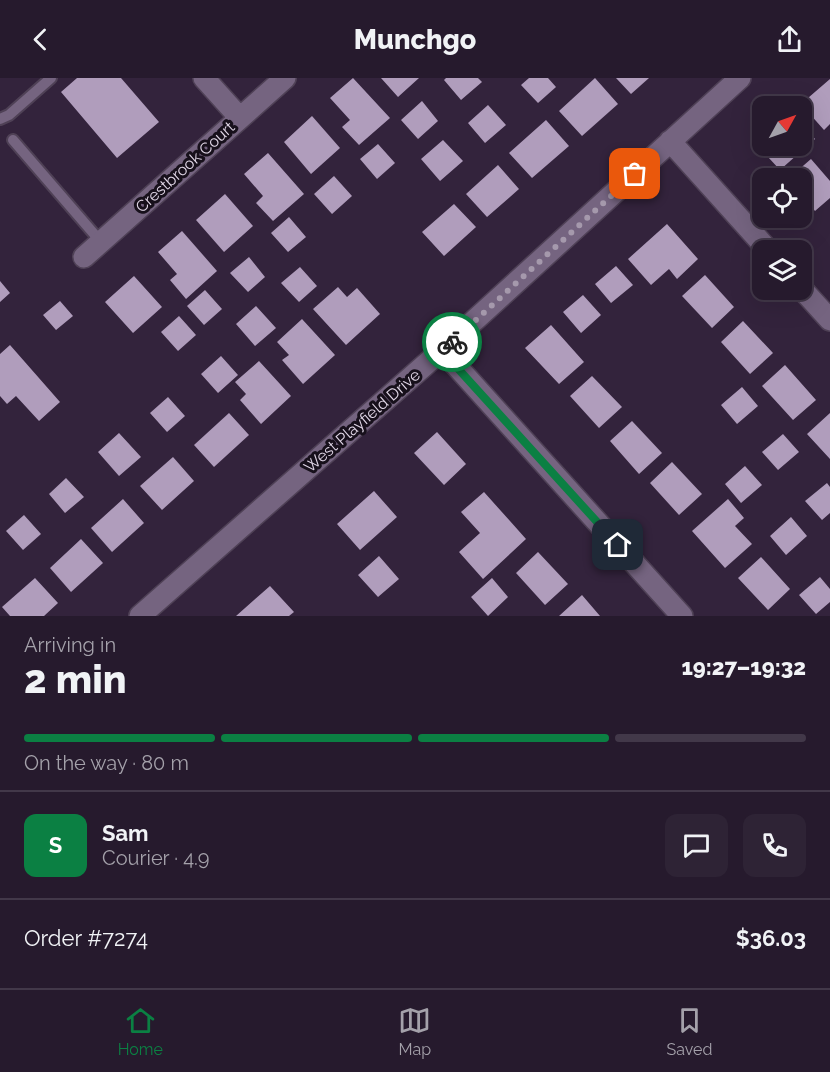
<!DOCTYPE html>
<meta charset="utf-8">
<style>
:root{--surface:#261a2d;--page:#2e2335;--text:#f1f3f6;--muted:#a4a1aa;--line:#423849;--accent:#0b8043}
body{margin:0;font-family:Raleway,sans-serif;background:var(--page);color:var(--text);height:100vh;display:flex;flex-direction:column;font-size:22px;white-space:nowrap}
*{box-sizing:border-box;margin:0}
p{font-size:20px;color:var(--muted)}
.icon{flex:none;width:33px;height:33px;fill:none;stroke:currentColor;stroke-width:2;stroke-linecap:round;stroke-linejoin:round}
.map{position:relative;height:538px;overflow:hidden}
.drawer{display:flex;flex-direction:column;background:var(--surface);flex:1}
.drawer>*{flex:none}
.needle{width:39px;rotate:50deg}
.controls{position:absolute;left:752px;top:18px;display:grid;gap:12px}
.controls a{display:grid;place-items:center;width:60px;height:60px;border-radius:12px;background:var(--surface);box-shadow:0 6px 24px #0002,0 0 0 2px var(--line);font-size:30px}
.pin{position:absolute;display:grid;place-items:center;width:51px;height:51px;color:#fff;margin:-26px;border-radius:12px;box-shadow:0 3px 9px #0006}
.courier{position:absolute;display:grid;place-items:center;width:60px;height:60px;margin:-30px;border:4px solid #0b8043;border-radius:50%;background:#fff;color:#222;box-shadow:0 2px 8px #0007}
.headline em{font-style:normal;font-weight:800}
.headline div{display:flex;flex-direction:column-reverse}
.headline{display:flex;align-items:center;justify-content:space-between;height:102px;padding:0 24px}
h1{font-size:39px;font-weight:800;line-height:45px}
.bar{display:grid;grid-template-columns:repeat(4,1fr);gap:9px 6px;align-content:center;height:72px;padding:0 24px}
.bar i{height:8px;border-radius:4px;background:var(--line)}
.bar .active{background:var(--accent)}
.bar p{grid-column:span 4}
.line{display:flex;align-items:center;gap:15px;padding:0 24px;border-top:2px solid var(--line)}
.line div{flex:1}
.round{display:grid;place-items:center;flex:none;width:63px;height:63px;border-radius:12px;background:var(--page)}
header{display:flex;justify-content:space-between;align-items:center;height:78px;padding:0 24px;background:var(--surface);font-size:27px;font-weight:800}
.tab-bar{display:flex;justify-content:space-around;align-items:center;height:84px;border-top:2px solid var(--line);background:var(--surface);font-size:16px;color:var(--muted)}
.tab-bar a{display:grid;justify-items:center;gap:3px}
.tab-bar .active{color:var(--accent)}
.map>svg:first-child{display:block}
.building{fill:#b09dbc}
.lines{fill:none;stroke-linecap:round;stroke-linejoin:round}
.service-casing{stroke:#4f4156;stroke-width:14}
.minor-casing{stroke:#4f4156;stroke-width:24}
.service{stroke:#756480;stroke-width:10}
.minor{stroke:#756480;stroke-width:21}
.done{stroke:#a599ac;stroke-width:6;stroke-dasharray:0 10.8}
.route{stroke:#0b8043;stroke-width:8}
.labels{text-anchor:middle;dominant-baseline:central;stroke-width:6;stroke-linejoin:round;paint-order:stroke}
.street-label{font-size:16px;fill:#e3d9e9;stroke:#17101b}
</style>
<header><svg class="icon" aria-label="back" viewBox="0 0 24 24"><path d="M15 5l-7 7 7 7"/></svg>Munchgo<svg class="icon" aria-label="share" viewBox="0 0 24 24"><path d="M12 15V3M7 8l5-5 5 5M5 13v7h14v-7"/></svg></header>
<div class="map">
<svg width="830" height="538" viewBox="0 0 830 538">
<rect width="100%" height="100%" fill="#33233c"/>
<path class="building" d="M77,0H121L159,44L117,80L61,14Z
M353,0L390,40L359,67L342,49L350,42L330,20Z
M381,0H419L398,19Z
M446,0H478L482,4L461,22L444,2Z
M529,0H548L556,9L538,25L521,7Z
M595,0L618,26L582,58L559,33Z
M616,0H649L631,16Z
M830,1V46L824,52L801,26Z
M422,23L438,43L418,61L401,42Z
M488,27L506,47L485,65L468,45Z
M312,38L340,70L311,96L284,64Z
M546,42L569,68L532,100L509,75Z
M801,45L815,61L780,92L757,67L762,62V68H801Z
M443,62L463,83L440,103L421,81Z
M378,66L395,85L377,101L360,81Z
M268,75L304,116L273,143L256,125L263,118L244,96Z
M811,81L830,103V120L815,133L801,116V100H789Z
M498,87L519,111L487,139L466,116Z
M334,98L352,118L332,136L314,116Z
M225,116L253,148L224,174L196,142Z
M454,126L476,149L444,178L422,154Z
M289,139L306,159L288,174L271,155Z
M667,146L698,181L677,201L669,191L651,207L628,181Z
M182,153L217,193L186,221L170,202L177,196L158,174Z
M249,179L265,199L248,214L230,195Z
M616,188L633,207L611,225L595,206Z
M300,189L317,208L299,224L281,205Z
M705,197L734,229L712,250L682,218Z
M134,198L162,229L133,255L105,224Z
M0,203L10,215L0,224Z
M338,209L347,219L357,210L380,236L346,267L313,231Z
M205,212L222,231L204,247L187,228Z
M583,217L601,237L581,255L563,234Z
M60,223L73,238L56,252L43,237Z
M256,228L276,250L255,268L236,246Z
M179,238L196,257L178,273L161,254Z
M302,241L335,277L303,306L282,282L289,277L277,264Z
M743,243L773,275L750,296L721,264Z
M551,247L584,284L559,306L525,270Z
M10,267L60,324L39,343L16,318L7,326L0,318V276Z
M221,278L238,297L218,315L201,296Z
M259,283L291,318L261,346L240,322L246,316L235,304Z
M785,287L816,322L793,342L762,308Z
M592,298L622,329L599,350L570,318Z
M742,309L758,328L737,346L721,327Z
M168,319L185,338L167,354L150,335Z
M229,335L249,357L214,389L194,367Z
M830,335V381L807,356Z
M632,343L662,375L639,396L610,363Z
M437,354L466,386L444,407L414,375Z
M119,355L141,379L119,398L98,374Z
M783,356L799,374L778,392L762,374Z
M173,379L194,403L162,432L140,408Z
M672,384L702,416L679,437L650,405Z
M745,388L762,407L741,425L725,406Z
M66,400L84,419L65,435L49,416Z
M827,405L830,409V435L822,442L805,423Z
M374,413L397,439L360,472L337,446Z
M484,414L526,461L483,501L459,474L480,455L461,434Z
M123,421L144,445L112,474L91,450Z
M728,421L744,440L735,448L752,466L725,490L692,453Z
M24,437L41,456L23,472L6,453Z
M791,439L807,458L786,477L770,458Z
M81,461L103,485L71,514L50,490Z
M538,474L568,506L545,527L516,495Z
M379,478L399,501L378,519L358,497Z
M761,479L790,511L768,532L738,500Z
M820,499L830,511V524L816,536L799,517Z
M35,500L58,525L44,538H10L2,529Z
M492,500L508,519L488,538L471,519Z
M270,508L294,534L289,538H236Z
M582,517L600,538H559Z"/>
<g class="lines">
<g class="service-casing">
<path id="service" d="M0,41L9,37L51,0
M13,62L101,164"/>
</g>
<g class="minor-casing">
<path id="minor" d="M204,0L240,40
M670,63L768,172
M84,179L285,0
M801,210L830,242
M442,272L682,538
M140,538L442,272L740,0"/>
</g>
<use href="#service" class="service"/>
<use href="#minor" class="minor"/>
</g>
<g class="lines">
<path class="done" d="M452,264L635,96"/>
<path class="route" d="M452,264L442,273L618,467"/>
</g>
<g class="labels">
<g class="street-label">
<text transform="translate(185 89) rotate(-42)">Crestbrook Court</text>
<text transform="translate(362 343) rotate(-41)">West Playfield Drive</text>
</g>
</g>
</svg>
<div class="controls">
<a><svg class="needle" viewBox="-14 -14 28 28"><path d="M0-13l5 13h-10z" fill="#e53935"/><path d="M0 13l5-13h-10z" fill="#a4a1aa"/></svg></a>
<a><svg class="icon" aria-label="locate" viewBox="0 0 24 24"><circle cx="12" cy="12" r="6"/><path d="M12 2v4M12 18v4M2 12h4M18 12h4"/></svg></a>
<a><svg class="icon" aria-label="layers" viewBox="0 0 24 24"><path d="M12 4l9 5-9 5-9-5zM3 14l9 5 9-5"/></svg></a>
</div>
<div class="pin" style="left:635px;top:96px;background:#ea580c"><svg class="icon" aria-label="bag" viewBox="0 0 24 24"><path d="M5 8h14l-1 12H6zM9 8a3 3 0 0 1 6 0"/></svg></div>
<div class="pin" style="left:618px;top:467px;background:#1f2937"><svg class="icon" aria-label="home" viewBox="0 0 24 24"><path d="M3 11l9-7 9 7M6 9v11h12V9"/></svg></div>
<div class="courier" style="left:452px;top:264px"><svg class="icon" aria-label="bike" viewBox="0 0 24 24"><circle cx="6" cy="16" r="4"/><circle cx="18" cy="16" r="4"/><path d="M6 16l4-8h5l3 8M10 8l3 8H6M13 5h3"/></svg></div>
</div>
<section class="drawer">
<div class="headline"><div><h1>2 min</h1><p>Arriving in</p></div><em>19:27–19:32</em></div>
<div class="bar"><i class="active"></i><i class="active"></i><i class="active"></i><i></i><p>On the way · 80 m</p></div>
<div class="line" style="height:108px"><b class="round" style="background:var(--accent);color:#fff">S</b><div><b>Sam</b><p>Courier · 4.9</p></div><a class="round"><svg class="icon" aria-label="chat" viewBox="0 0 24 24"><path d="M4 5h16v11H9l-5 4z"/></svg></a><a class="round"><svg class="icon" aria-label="phone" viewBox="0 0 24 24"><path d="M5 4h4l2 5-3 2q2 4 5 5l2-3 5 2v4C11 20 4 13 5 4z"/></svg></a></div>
<div class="line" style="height:78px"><div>Order #7274</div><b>$36.03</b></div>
</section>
<nav class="tab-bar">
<a class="active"><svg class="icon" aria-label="home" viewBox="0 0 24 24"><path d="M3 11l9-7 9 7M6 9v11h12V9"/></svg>Home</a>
<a><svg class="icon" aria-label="map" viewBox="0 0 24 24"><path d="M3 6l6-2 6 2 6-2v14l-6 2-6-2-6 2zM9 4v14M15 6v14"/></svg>Map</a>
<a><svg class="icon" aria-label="saved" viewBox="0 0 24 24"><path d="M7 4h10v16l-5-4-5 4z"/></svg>Saved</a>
</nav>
